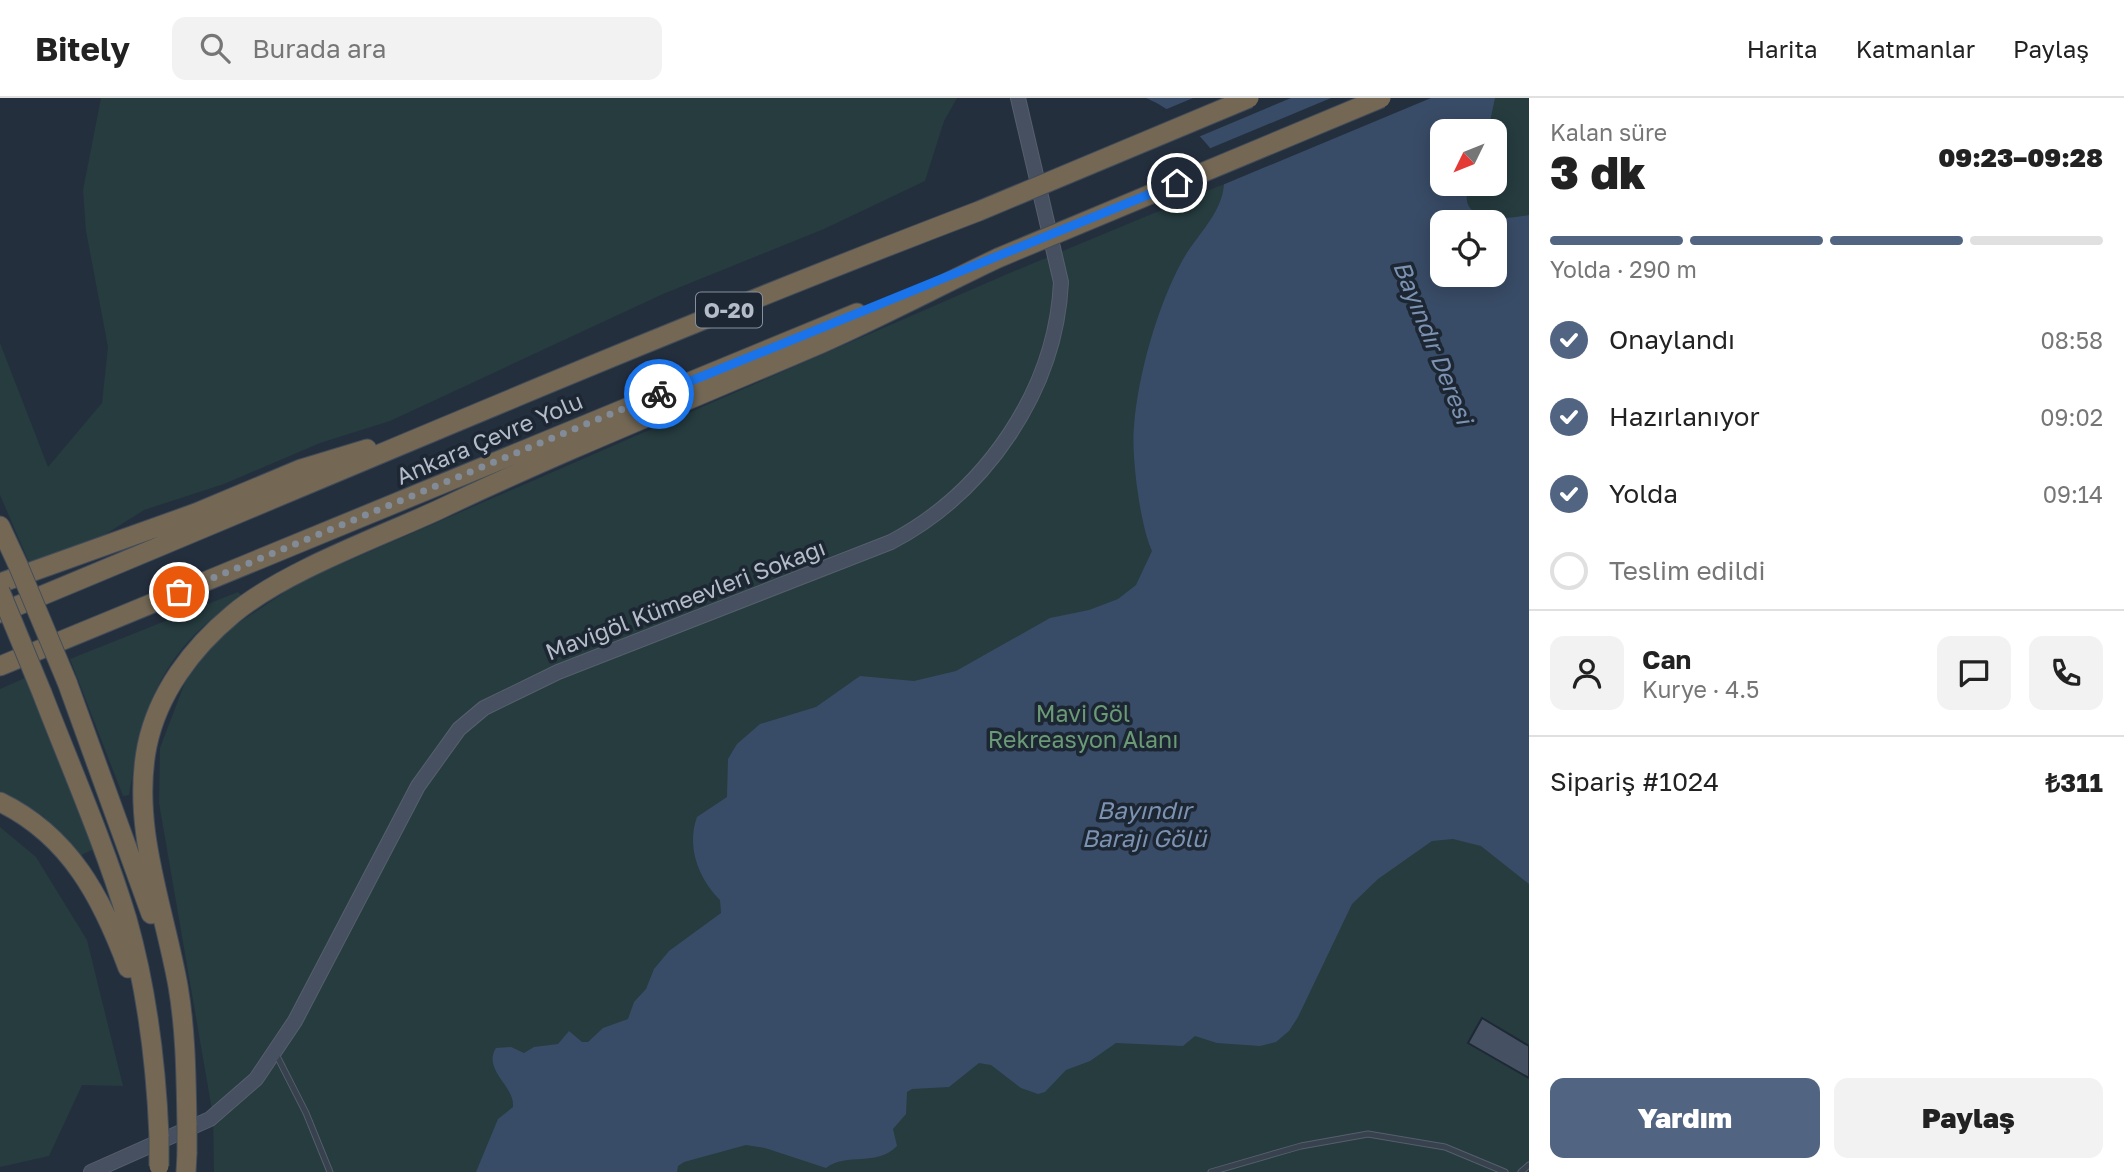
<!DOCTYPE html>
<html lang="tr">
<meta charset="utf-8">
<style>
:root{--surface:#fff;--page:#f2f2f2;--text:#222;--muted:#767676;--line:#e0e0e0;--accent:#516482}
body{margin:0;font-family:"Golos Text",sans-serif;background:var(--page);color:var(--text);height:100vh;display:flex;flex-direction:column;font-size:26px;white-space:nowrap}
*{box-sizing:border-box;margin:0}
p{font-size:23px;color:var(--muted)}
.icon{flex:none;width:38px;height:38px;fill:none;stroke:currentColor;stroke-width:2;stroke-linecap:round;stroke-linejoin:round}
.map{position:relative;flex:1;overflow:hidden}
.sheet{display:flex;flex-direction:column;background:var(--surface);width:595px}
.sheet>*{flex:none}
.needle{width:46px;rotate:227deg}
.tools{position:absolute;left:1430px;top:21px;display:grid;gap:14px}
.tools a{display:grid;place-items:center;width:77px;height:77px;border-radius:14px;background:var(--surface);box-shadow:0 4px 18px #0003;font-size:35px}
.pin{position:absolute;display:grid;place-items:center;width:60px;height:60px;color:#fff;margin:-30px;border:4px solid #fff;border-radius:50%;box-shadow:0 2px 7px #0007}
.courier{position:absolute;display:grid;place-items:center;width:70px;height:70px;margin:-35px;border:5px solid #1a73e8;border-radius:50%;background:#fff;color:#222;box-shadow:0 2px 9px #0007}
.head em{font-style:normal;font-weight:800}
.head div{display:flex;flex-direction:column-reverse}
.head{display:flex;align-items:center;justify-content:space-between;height:119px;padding:0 21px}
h1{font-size:46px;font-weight:800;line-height:52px}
.bar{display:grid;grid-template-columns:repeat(4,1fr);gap:10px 7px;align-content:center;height:84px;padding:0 21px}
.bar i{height:9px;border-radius:5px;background:var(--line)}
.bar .active{background:var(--accent)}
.bar p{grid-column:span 4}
.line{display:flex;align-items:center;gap:18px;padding:0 21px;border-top:2px solid var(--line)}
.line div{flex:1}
.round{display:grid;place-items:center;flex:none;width:74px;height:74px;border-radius:14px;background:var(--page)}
ol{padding:0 21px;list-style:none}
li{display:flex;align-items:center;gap:21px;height:77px}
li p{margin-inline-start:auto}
li .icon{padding:7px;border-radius:50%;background:var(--accent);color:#fff;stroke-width:4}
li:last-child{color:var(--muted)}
li i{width:38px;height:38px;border:4px solid var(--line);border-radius:50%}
.action{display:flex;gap:14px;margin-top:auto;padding:14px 21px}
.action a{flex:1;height:80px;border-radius:14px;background:var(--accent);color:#fff;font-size:28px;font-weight:800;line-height:80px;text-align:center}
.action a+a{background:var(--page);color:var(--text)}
header{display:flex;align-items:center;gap:42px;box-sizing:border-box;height:98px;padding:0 35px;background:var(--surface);border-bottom:2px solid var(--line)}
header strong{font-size:33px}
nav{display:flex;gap:38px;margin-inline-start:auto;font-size:24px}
.search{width:490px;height:63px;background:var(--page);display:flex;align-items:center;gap:18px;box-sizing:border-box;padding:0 24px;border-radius:14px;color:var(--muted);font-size:26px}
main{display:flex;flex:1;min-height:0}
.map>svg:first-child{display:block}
.green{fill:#263c3f;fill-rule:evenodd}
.water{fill:#394c67;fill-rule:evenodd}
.pier{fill:#242f3e}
.building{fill:#455162;stroke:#1f2835;stroke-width:2}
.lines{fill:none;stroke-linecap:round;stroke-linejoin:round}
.lane-casing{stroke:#565f6c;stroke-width:7}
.secondary-casing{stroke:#565f6c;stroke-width:16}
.highway-casing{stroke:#434c59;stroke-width:21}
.lane{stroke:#38414e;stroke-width:5}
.secondary{stroke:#465061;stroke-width:14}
.highway{stroke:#746855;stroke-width:19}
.highway-bridge-casing{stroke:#434c59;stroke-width:21;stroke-linecap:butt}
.highway-bridge{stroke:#746855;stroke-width:19}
.done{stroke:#828b98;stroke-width:7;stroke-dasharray:0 12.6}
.route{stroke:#1a73e8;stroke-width:9}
.labels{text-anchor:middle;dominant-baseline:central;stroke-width:7;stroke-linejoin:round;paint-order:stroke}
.shield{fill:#1d2633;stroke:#878f9c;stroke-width:2}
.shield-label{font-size:21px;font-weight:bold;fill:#b4bcc9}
.street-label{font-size:23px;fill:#b4bcc9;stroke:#1d2633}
.park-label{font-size:23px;fill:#6b9a76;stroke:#1d2633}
.water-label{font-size:24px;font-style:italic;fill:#7c92b1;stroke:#1d2633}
</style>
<header>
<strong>Bitely</strong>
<div class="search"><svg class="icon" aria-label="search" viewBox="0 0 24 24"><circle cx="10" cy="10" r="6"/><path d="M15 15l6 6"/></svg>Burada ara</div>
<nav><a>Harita</a><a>Katmanlar</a><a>Paylaş</a></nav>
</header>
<main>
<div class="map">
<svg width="1529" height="1074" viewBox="0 0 1529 1074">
<rect width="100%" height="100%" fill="#242f3e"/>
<path class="green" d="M101,0H957L944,23L925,83L824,131L663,196L390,323L320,345L224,386L144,412L79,453L31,469L0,397V245L48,369L102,305L108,249L86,133L83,92Z
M1431,0H1529V1074H214L213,1018L159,705L160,650L187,579L208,551L234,528L300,484L1005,177ZM1442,33H1494V86H1442ZM1442,124H1494V177H1442Z
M238,494L242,498C161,553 144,604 129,697L123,698L70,561Z
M25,580L94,751L79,758L43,718L0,693V591Z
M0,729L36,759L87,842L123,988L82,987L49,1058L0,1069Z"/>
<path class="water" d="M1146,0H1495L1488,33H1442V86H1469C1468,91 1466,98 1467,103C1471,126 1514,120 1529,117V786L1481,748L1453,741L1432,743L1378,781L1352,806L1298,919L1289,933L1276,944L1260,948L1217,945L1195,938L1183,948L1116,945L1090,963L1066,972L1045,994L1038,996L1021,990L991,967L979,965L949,989L912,991L907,994L906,1016L893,1031L897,1048C877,1069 847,1054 826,1070L765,1050L746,1047L684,1064L678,1068L677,1074H476L498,1021L513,1009C515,988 482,972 496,950L511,949L524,955L534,949L558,946L569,933L582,944H588L603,930L628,921L634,904L646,891L654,871L669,853L721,815L720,802C699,781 686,749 697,719L727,699L728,661L737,646L760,626L816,609L860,578L914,583L956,573L1050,520L1089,512L1118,501L1136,487L1152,453C1140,427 1131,357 1134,328C1138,277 1157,210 1181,165C1195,138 1225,114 1224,82C1223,50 1173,11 1146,0ZM1442,124H1494V177H1442Z"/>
<path class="pier" d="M1193,0H1291L1196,40L1162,13Z
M1331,0H1431L1220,88L1217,68L1206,52Z"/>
<path class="building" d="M1482,920L1529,948V980L1468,945Z"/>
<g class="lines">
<g class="lane-casing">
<path id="lane" d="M276,956L306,1015L330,1074
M1211,1074L1301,1048L1368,1036L1445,1049L1505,1074
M1521,1074L1529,1067"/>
</g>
<g class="secondary-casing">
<path id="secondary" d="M91,1074L210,1021L256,981L295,923L418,688L459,631L484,610L558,574L891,444C986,394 1056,292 1061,184L1018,0"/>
</g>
<g class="highway-casing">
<path id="highway" d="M0,428L18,467
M0,485L196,415L301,371L367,351
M0,515C326,380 649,239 979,113
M0,568L857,215
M67,584L151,816
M42,595C71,670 104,745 127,821C147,892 156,965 159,1038
M0,704C70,738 102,800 128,870
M187,1027C186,980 186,935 178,888C164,809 131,729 147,648C158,595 192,550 233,516C283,474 377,440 438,412C564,352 694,300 822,245C881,219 939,188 998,160
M186,1074L187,1055"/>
</g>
<use href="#lane" class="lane"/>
<use href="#secondary" class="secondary"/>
<use href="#highway" class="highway"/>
<g class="highway-bridge-casing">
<path id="highway-bridge" d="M979,113L1249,0
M998,160L1381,0
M18,467L67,584
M0,493L42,595
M187,1055V1027
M159,1068V1038"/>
</g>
<use href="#highway-bridge" class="highway-bridge"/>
</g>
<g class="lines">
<path class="done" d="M179,494L659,296"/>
<path class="route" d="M659,296L1177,85"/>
</g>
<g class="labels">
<rect class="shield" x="696" y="194.5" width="66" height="35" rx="5"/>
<g class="shield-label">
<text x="729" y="212">O-20</text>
</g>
<g class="street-label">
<text transform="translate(489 340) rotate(-23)">Ankara Çevre Yolu</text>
<text transform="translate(685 501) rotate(-21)">Mavigöl Kümeevleri Sokağı</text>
</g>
<g class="park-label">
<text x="1083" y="615">Mavi Göl<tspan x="1083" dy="26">Rekreasyon Alanı</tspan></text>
</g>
<g class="water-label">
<text transform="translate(1434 244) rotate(68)">Bayındır Deresi</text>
<text x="1144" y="711">Bayındır<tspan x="1144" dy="28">Barajı Gölü</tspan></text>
</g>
</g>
</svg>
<div class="tools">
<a><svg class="needle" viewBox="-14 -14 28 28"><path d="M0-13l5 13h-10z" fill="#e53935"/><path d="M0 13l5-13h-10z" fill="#767676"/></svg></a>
<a><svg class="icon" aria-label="locate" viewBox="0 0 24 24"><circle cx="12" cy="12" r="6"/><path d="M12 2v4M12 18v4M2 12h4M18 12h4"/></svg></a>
</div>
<div class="pin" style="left:179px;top:494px;background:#ea580c"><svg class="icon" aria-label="bag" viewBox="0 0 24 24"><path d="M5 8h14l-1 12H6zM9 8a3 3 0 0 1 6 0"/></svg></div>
<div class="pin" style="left:1177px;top:85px;background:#1f2937"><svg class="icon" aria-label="home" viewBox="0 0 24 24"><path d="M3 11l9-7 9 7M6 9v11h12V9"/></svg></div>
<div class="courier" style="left:659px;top:296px"><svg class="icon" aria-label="bike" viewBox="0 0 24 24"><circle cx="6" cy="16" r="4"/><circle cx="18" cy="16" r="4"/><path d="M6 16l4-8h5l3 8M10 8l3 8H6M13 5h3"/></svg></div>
</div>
<section class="sheet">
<div class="head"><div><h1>3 dk</h1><p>Kalan süre</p></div><em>09:23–09:28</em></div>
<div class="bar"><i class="active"></i><i class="active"></i><i class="active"></i><i></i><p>Yolda · 290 m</p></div>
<ol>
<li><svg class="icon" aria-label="check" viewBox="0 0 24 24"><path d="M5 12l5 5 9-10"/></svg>Onaylandı<p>08:58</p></li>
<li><svg class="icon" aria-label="check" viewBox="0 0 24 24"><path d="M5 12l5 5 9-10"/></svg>Hazırlanıyor<p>09:02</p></li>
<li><svg class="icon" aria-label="check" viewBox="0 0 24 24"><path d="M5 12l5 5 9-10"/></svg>Yolda<p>09:14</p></li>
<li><i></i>Teslim edildi</li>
</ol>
<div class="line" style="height:126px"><a class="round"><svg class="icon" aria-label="person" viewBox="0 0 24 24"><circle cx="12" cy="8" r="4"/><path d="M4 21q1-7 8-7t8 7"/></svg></a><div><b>Can</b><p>Kurye · 4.5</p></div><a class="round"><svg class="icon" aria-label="chat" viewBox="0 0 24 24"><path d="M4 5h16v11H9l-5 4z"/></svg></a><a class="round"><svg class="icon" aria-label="phone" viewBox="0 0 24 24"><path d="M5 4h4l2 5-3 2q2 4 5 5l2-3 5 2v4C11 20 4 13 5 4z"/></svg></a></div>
<div class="line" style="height:91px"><div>Sipariş #1024</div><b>₺311</b></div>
<div class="action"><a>Yardım</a><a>Paylaş</a></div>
</section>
</main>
